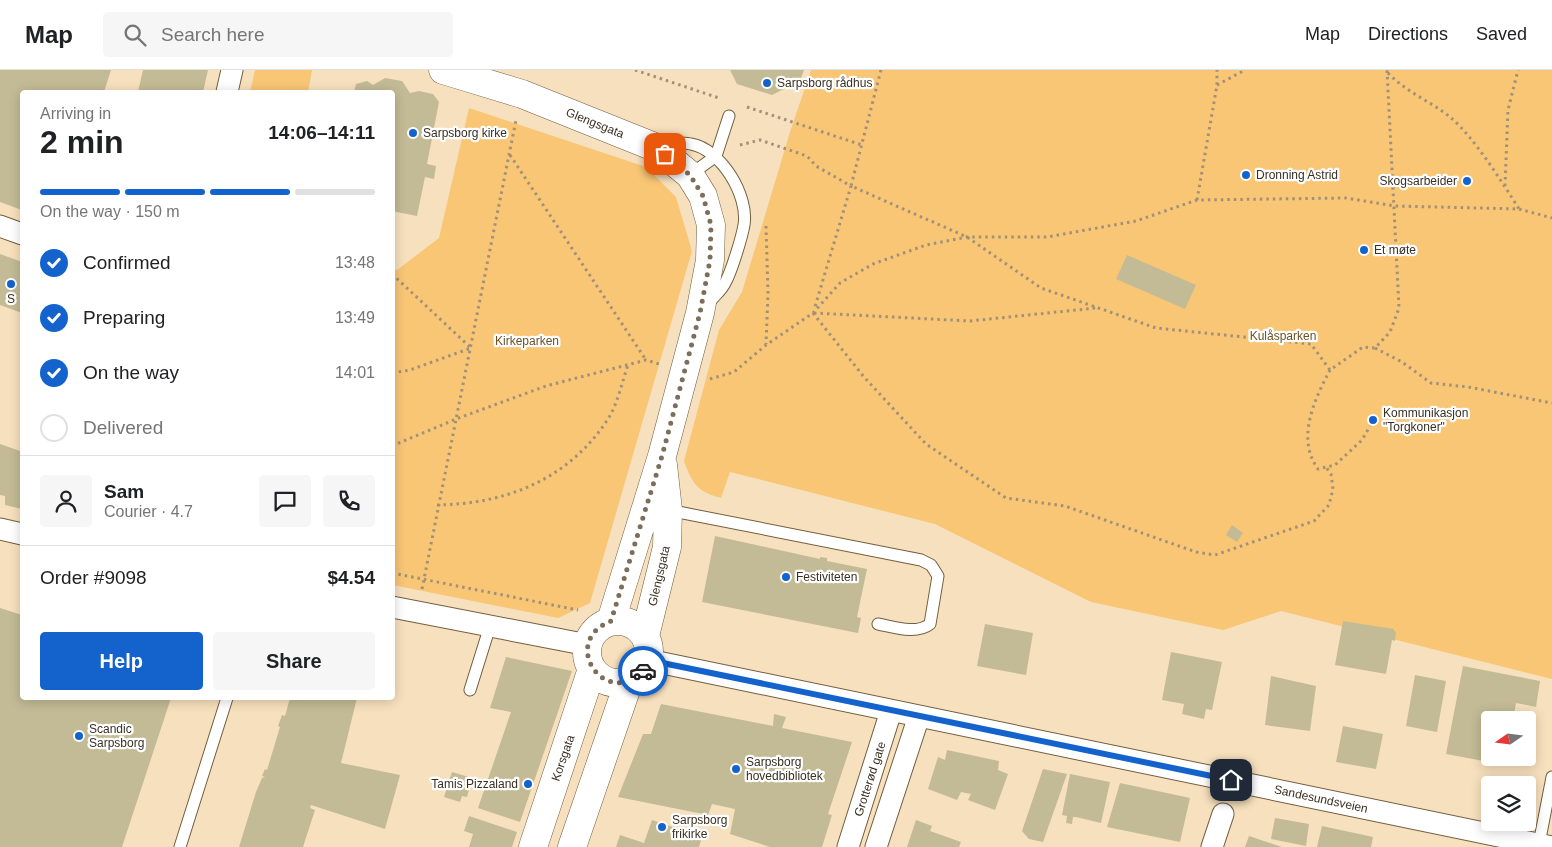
<!DOCTYPE html>
<meta charset="utf-8">
<style>
:root{--surface:#fff;--page:#f6f6f6;--text:#202124;--muted:#757577;--line:#e0e0e0;--accent:#1463cd}
body{margin:0;font-family:Helvetica,sans-serif;background:var(--page);color:var(--text);height:100vh;display:flex;flex-direction:column;font-size:19px;white-space:nowrap}
*{box-sizing:border-box;margin:0}
p{font-size:16px;color:var(--muted)}
.icon{flex:none;width:28px;height:28px;fill:none;stroke:currentColor;stroke-width:2;stroke-linecap:round;stroke-linejoin:round}
.map{position:relative;flex:1;overflow:hidden}
.panel{position:absolute;left:20px;top:20px;width:375px;height:610px;display:flex;flex-direction:column;background:var(--surface);border-radius:5px;box-shadow:0 2px 12px #0003}
.panel>*{flex:none}
.needle{width:32px;rotate:256deg}
.controls{position:absolute;left:1481px;top:641px;display:grid;gap:10px}
.controls a{display:grid;place-items:center;width:55px;height:55px;border-radius:5px;background:var(--surface);box-shadow:0 2px 12px #0003;font-size:25px}
.pin{position:absolute;display:grid;place-items:center;width:42px;height:42px;color:#fff;margin:-21px;border-radius:10px;box-shadow:0 2px 8px #0006}
.courier{position:absolute;display:grid;place-items:center;width:50px;height:50px;margin:-25px;border:4px solid #1463cd;border-radius:50%;background:#fff;color:#222;box-shadow:0 1px 6px #0007}
.overview em{font-style:normal;font-weight:700}
.overview div{display:flex;flex-direction:column-reverse}
.overview{display:flex;align-items:center;justify-content:space-between;height:85px;padding:0 20px}
h1{font-size:32px;font-weight:700;line-height:38px}
.bar{display:grid;grid-template-columns:repeat(4,1fr);gap:8px 5px;align-content:center;height:60px;padding:0 20px}
.bar i{height:6px;border-radius:4px;background:var(--line)}
.bar .on{background:var(--accent)}
.bar p{grid-column:span 4}
.line{display:flex;align-items:center;gap:12px;padding:0 20px;border-top:1px solid var(--line)}
.line div{flex:1}
.round{display:grid;place-items:center;flex:none;width:52px;height:52px;border-radius:5px;background:var(--page)}
ol{padding:0 20px;list-style:none}
li{display:flex;align-items:center;gap:15px;height:55px}
li p{margin-inline-start:auto}
li .icon{padding:5px;border-radius:50%;background:var(--accent);color:#fff;stroke-width:4}
li:last-child{color:var(--muted)}
li i{width:28px;height:28px;border:2px solid var(--line);border-radius:50%}
.button{display:flex;gap:10px;margin-top:auto;padding:10px 20px}
.button a{flex:1;height:58px;border-radius:5px;background:var(--accent);color:#fff;font-size:20px;font-weight:700;line-height:58px;text-align:center}
.button a+a{background:var(--page);color:var(--text)}
header{display:flex;align-items:center;gap:30px;box-sizing:border-box;height:70px;padding:0 25px;background:var(--surface);border-bottom:1px solid var(--line)}
header strong{font-size:24px}
nav{display:flex;gap:28px;margin-inline-start:auto;font-size:18px}
.search{width:350px;height:45px;background:var(--page);display:flex;align-items:center;gap:12px;box-sizing:border-box;padding:0 18px;border-radius:5px;color:var(--muted);font-size:19px}
.map>svg:first-child{display:block}
.green{fill:#f8c675}
.building{fill:#c3bb95}
.lines{fill:none;stroke-linecap:round;stroke-linejoin:round}
.lane-casing{stroke:#725e3f;stroke-width:13}
.street-casing{stroke:#725e3f;stroke-width:23}
.secondary-casing{stroke:#725e3f;stroke-width:29}
.path{stroke:#a29178;stroke-width:3;stroke-dasharray:2.5 4;stroke-linecap:butt}
.lane{stroke:#fff;stroke-width:11}
.street{stroke:#fff;stroke-width:21}
.secondary{stroke:#fff;stroke-width:28}
.done{stroke:#7c6e59;stroke-width:5;stroke-dasharray:0 9}
.route{stroke:#1463cd;stroke-width:6}
.poi-dot{fill:#1463cd;stroke:#fff;stroke-width:2}
.labels{text-anchor:middle;dominant-baseline:central;stroke-width:4.5;stroke-linejoin:round;paint-order:stroke}
.poi-label{font-size:12px;fill:#393023;stroke:#fff;text-anchor:start}
.street-label{font-size:12px;fill:#393023;stroke:#fff}
.park-label{font-size:12px;fill:#6c5227;stroke:#fff}
</style>
<header>
<strong>Map</strong>
<div class="search"><svg class="icon" aria-label="search" viewBox="0 0 24 24"><circle cx="10" cy="10" r="6"/><path d="M15 15l6 6"/></svg>Search here</div>
<nav><a>Map</a><a>Directions</a><a>Saved</a></nav>
</header>
<div class="map">
<svg width="1552" height="777" viewBox="0 0 1552 777">
<rect width="100%" height="100%" fill="#f7e0bd"/>
<path class="green" d="M255,0H312L308,22H250Z
M811,0H1552V609L1281,541L1223,560L1091,532L935,454L730,402L721,428C697,422 692,413 684,391L719,260L742,222L790,62Z
M469,38L646,97L676,127L692,181L590,533L558,548L393,515V200H397L439,168Z"/>
<path class="building" d="M0,0H111L104,22L98,20L97,22H22V140L0,132Z
M143,0H208L203,22H138Z
M730,0H804L800,11L772,25L737,14Z
M385,8L402,11L410,23L419,21L433,24L439,32L427,94L436,96L434,109L425,107L417,146L392,141V22H354L356,14L367,11L373,15Z
M0,184L22,192V243L0,235Z
M1127,185L1196,215L1185,239L1116,209Z
M0,374L20,381L22,376V439L5,435V426L0,425Z
M1232,455L1243,463L1237,472L1226,465Z
M715,466L820,489V487L827,488V491L867,499L857,547L861,548L858,563L702,532Z
M0,538L22,545V628H171L122,777H0Z
M1343,551L1394,559V561L1396,562L1395,571L1392,570L1386,604L1335,595Z
M985,554L1033,563L1026,605L977,596Z
M1171,582L1222,592L1212,640L1206,639L1204,649L1182,644L1184,634L1162,630Z
M506,587L572,601L520,752L478,738L511,642L490,638Z
M1463,596L1540,611L1536,637L1516,633L1513,650H1490V688H1506L1505,695L1446,684Z
M1415,605L1446,611L1437,662L1406,656Z
M1271,606L1316,616L1310,661L1265,655Z
M290,628H357L341,693L400,705L385,759L311,735L310,738L315,740L303,777H239L256,722L262,708L265,707L262,706L265,699L267,700L280,657L278,656L282,645L285,646Z
M661,634L773,656L774,644L786,647L782,658L852,672L828,744L832,745L822,777H770L730,764L735,739L712,734L708,745L618,727L643,664H651Z
M1343,656L1383,664L1376,699L1336,692Z
M947,680L999,691L998,700L1008,704L995,740L968,730L971,724L961,722L957,730L928,719L938,687L945,690Z
M1043,699L1067,704L1043,772L1029,769L1022,761Z
M452,702L472,708L467,727L462,726L460,732L444,727Z
M1070,704L1110,712L1101,753L1076,747H1073L1072,754L1066,753L1067,746L1062,745Z
M1120,713L1190,728L1180,772L1107,757Z
M469,746L517,762L512,777H469L473,764L464,761Z
M1275,748L1309,754L1306,776L1271,769Z
M652,750L702,767L699,777H616L620,765L644,773Z
M916,750L932,756L930,761L961,772L959,777H907Z
M1322,756L1373,767L1371,777H1317Z
M1249,766L1282,777H1245Z"/>
<g class="lines">
<g class="lane-casing">
<path id="lane" d="M661,78C671,75 681,72 691,74C721,79 749,126 744,155C742,167 731,203 725,213C721,221 713,227 708,234
M690,105L716,86L729,46
M668,440L921,490L931,495L938,506L930,554C916,565 894,557 878,554
M470,620L490,556
M1539,774L1552,707
M180,777L227,628"/>
</g>
<g class="street-casing">
<path id="street" d="M227,22L232,0
M0,156L22,164
M0,459L22,464
M392,537L588,575
M648,590L1552,777
M848,777L891,641
M876,777L919,646
M1212,777L1223,744"/>
</g>
<g class="secondary-casing">
<path id="secondary" d="M443,0L522,24L657,78L690,105L703,126L711,155L710,190L700,243L662,386L611,551
M587 582a31 31 0 1 1 62 0a31 31 0 1 1-62 0Z
M645,566L667,477L668,440L663,395
M533,777L592,599
M572,777L629,611"/>
</g>
<path class="path" d="M635,0L719,28
M881,0L851,116L967,167L1041,218L1156,258L1311,274L1330,300L1363,277L1375,278L1390,262L1399,238L1387,0
M1388,3C1406,22 1430,31 1450,47C1474,67 1502,112 1519,139
M1217,15L1245,0
M747,37L862,75
M740,75L760,70L807,86L816,96L851,116L814,240
M510,85L646,290
M1505,116L1508,40L1518,0
M1197,130L1217,15V0
M766,156L768,223L766,274
M392,204L471,278L410,300L392,303
M813,243L864,307L926,374L1006,428L1065,436L1196,482L1215,485L1314,451L1329,435L1333,419L1331,404L1326,397
M814,243L970,251L1096,238
M1375,278L1402,292L1431,313L1468,317L1552,333
M1330,300C1314,330 1296,369 1318,399L1335,395L1362,370L1370,356
M710,309L734,302L766,275L813,243L840,213L873,194L926,175L967,167H1047L1136,151L1197,130L1346,128L1395,136L1519,139L1552,148
M392,376L456,349L546,316L646,290L659,294
M437,435C507,434 569,409 608,349C618,333 622,312 628,295
M392,503L578,540
M422,519L516,50"/>
<use href="#lane" class="lane"/>
<use href="#street" class="street"/>
<use href="#secondary" class="secondary"/>
</g>
<g class="lines">
<path class="done" d="M643,601C606,640 558,572 611,551L662,386L700,243L710,190L711,155L703,126L690,105L665,84"/>
<path class="route" d="M643,601L648,590L1231,710"/>
</g>
<g class="poi-dot">
<circle cx="767" cy="13" r="5"/>
<circle cx="413" cy="63" r="5"/>
<circle cx="1246" cy="105" r="5"/>
<circle cx="1467" cy="111" r="5"/>
<circle cx="1364" cy="180" r="5"/>
<circle cx="11" cy="214" r="5"/>
<circle cx="1373" cy="350" r="5"/>
<circle cx="786" cy="507" r="5"/>
<circle cx="79" cy="666" r="5"/>
<circle cx="736" cy="699" r="5"/>
<circle cx="528" cy="714" r="5"/>
<circle cx="662" cy="757" r="5"/>
</g>
<g class="labels">
<g class="poi-label">
<text x="777" y="13">Sarpsborg rådhus</text>
<text x="423" y="63">Sarpsborg kirke</text>
<text x="1256" y="105">Dronning Astrid</text>
<text x="1457" y="111" text-anchor="end">Skogsarbeider</text>
<text x="1374" y="180">Et møte</text>
<text x="11" y="229" text-anchor="middle">S</text>
<text x="1383" y="343">Kommunikasjon<tspan x="1383" dy="14">"Torgkoner"</tspan></text>
<text x="796" y="507">Festiviteten</text>
<text x="89" y="659">Scandic<tspan x="89" dy="14">Sarpsborg</tspan></text>
<text x="746" y="692">Sarpsborg<tspan x="746" dy="14">hovedbibliotek</tspan></text>
<text x="518" y="714" text-anchor="end">Tamis Pizzaland</text>
<text x="672" y="750">Sarpsborg<tspan x="672" dy="14">frikirke</tspan></text>
</g>
<g class="street-label">
<text transform="translate(595 53) rotate(22)">Glengsgata</text>
<text transform="translate(659 506) rotate(-77)">Glengsgata</text>
<text transform="translate(563 688) rotate(-71)">Korsgata</text>
<text transform="translate(870 709) rotate(-72)">Grotterød gate</text>
<text transform="translate(1321 729) rotate(12)">Sandesundsveien</text>
</g>
<g class="park-label">
<text x="1283" y="266">Kulåsparken</text>
<text x="527" y="271">Kirkeparken</text>
</g>
</g>
</svg>
<div class="controls">
<a><svg class="needle" viewBox="-14 -14 28 28"><path d="M0-13l5 13h-10z" fill="#e53935"/><path d="M0 13l5-13h-10z" fill="#757577"/></svg></a>
<a><svg class="icon" aria-label="layers" viewBox="0 0 24 24"><path d="M12 4l9 5-9 5-9-5zM3 14l9 5 9-5"/></svg></a>
</div>
<div class="pin" style="left:665px;top:84px;background:#ea580c"><svg class="icon" aria-label="bag" viewBox="0 0 24 24"><path d="M5 8h14l-1 12H6zM9 8a3 3 0 0 1 6 0"/></svg></div>
<div class="pin" style="left:1231px;top:710px;background:#1f2937"><svg class="icon" aria-label="home" viewBox="0 0 24 24"><path d="M3 11l9-7 9 7M6 9v11h12V9"/></svg></div>
<div class="courier" style="left:643px;top:601px"><svg class="icon" aria-label="car" viewBox="0 0 24 24"><path d="M5 17H2v-5l4-1 3-4h7l3 4 3 1v5h-3M9 17h6M6 11h13"/><circle cx="7" cy="17" r="2"/><circle cx="17" cy="17" r="2"/></svg></div>
<section class="panel">
<div class="overview"><div><h1>2 min</h1><p>Arriving in</p></div><em>14:06–14:11</em></div>
<div class="bar"><i class="on"></i><i class="on"></i><i class="on"></i><i></i><p>On the way · 150 m</p></div>
<ol>
<li><svg class="icon" aria-label="check" viewBox="0 0 24 24"><path d="M5 12l5 5 9-10"/></svg>Confirmed<p>13:48</p></li>
<li><svg class="icon" aria-label="check" viewBox="0 0 24 24"><path d="M5 12l5 5 9-10"/></svg>Preparing<p>13:49</p></li>
<li><svg class="icon" aria-label="check" viewBox="0 0 24 24"><path d="M5 12l5 5 9-10"/></svg>On the way<p>14:01</p></li>
<li><i></i>Delivered</li>
</ol>
<div class="line" style="height:90px"><a class="round"><svg class="icon" aria-label="person" viewBox="0 0 24 24"><circle cx="12" cy="8" r="4"/><path d="M4 21q1-7 8-7t8 7"/></svg></a><div><b>Sam</b><p>Courier · 4.7</p></div><a class="round"><svg class="icon" aria-label="chat" viewBox="0 0 24 24"><path d="M4 5h16v11H9l-5 4z"/></svg></a><a class="round"><svg class="icon" aria-label="phone" viewBox="0 0 24 24"><path d="M5 4h4l2 5-3 2q2 4 5 5l2-3 5 2v4C11 20 4 13 5 4z"/></svg></a></div>
<div class="line" style="height:65px"><div>Order #9098</div><b>$4.54</b></div>
<div class="button"><a>Help</a><a>Share</a></div>
</section>
</div>
